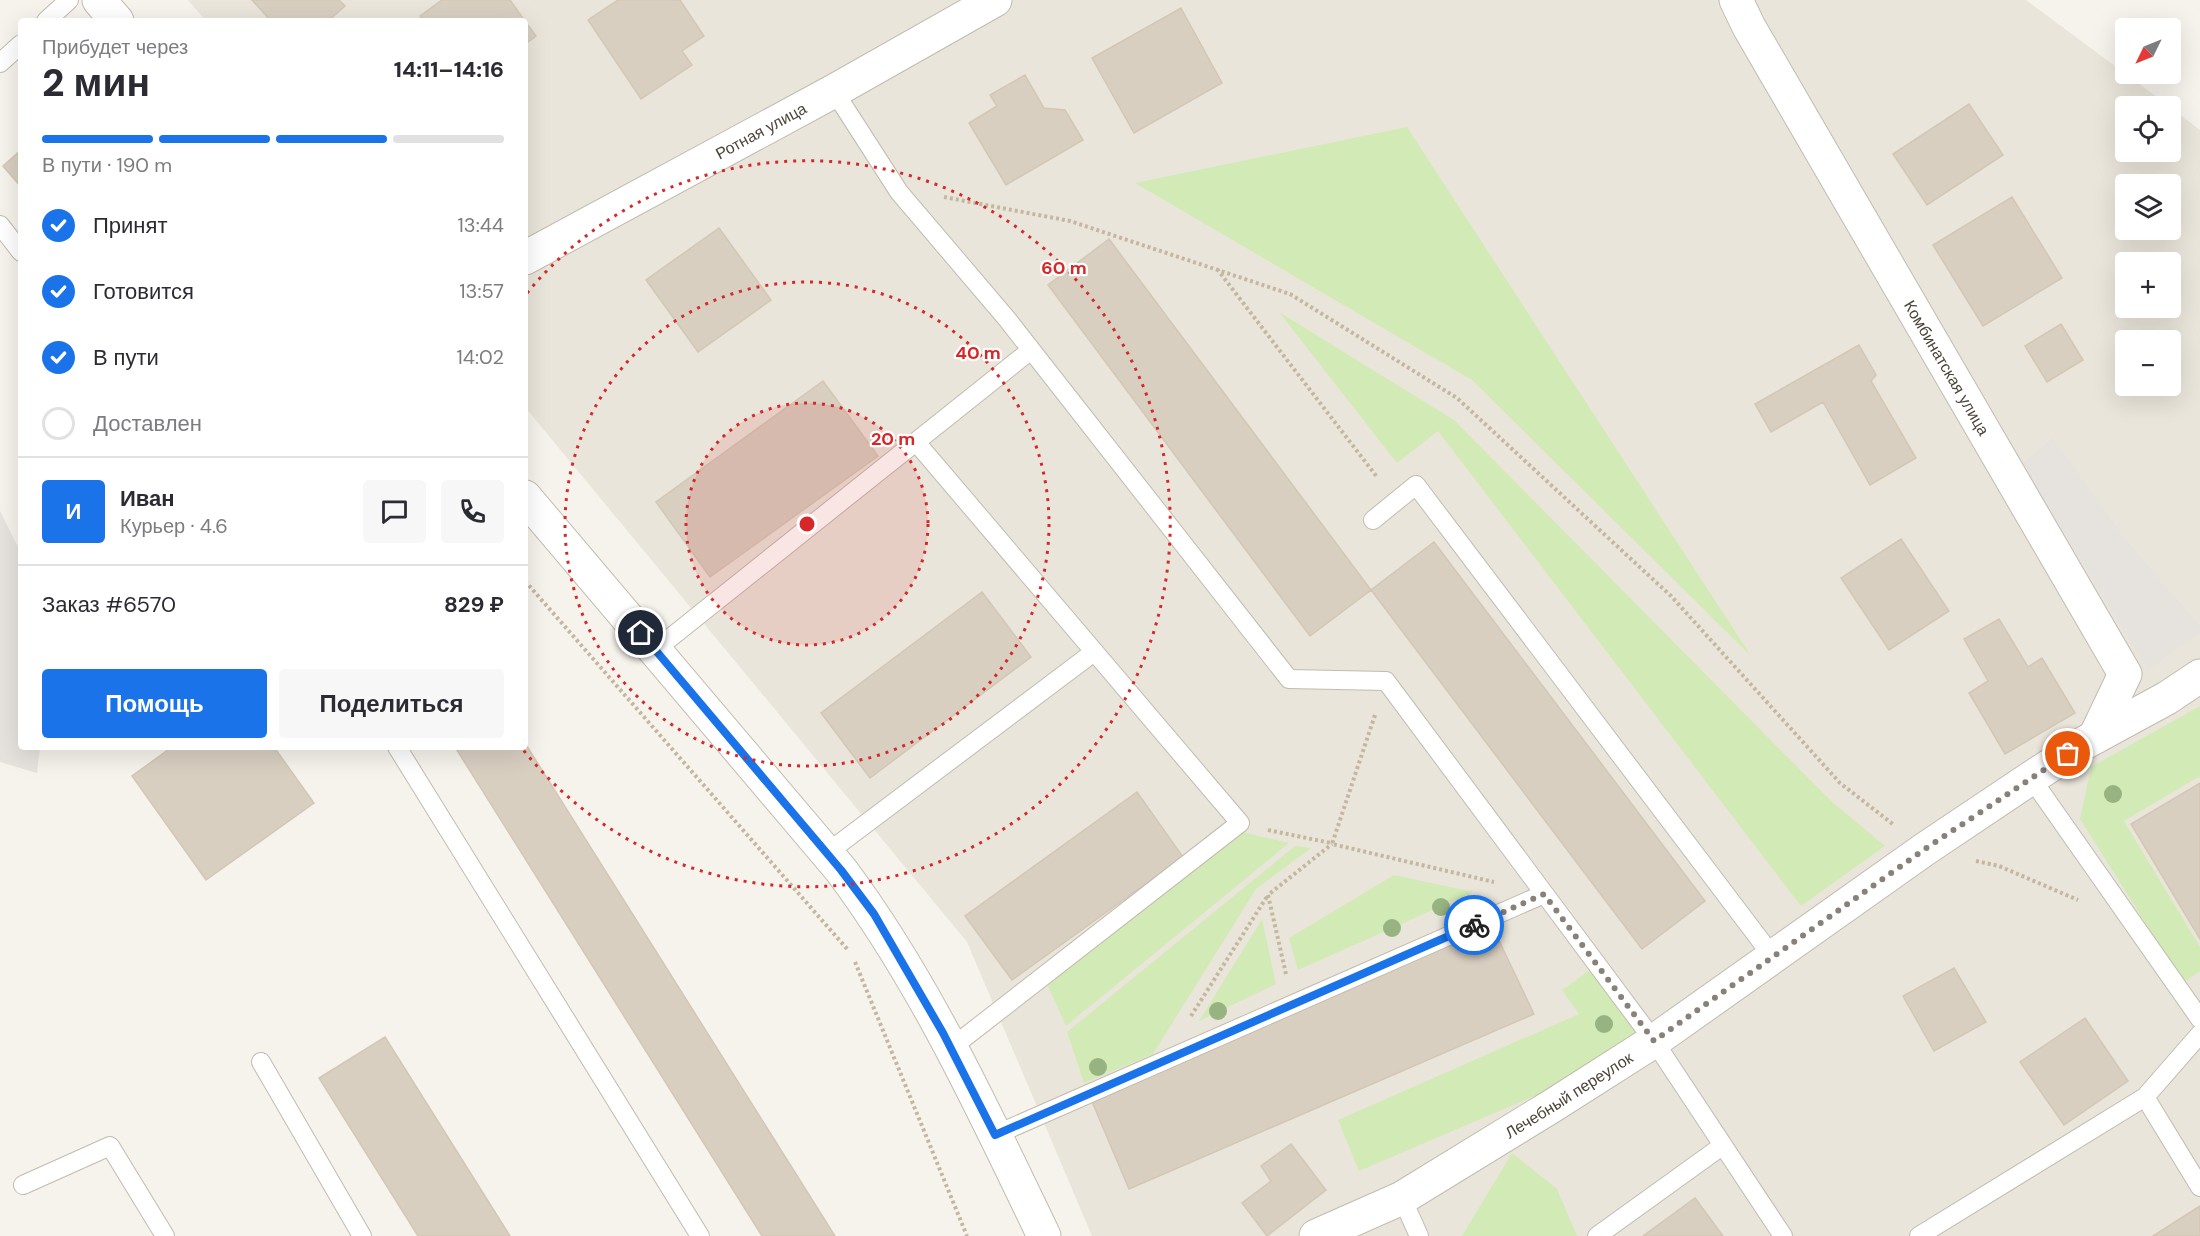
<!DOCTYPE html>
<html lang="ru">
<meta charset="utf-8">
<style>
:root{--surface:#fff;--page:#f7f7f7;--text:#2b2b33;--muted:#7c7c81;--line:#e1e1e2;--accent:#1a73e8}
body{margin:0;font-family:"DM Sans",sans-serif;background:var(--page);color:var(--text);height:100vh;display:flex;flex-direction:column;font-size:22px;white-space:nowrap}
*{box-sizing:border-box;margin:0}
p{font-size:20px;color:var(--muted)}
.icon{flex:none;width:33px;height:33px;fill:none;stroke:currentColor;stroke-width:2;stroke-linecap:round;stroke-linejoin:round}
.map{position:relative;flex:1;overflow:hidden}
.panel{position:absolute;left:18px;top:18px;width:510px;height:732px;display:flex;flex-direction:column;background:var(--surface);border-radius:6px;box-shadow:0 6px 24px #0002}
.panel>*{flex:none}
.needle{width:39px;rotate:227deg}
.buttons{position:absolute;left:2115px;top:18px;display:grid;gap:12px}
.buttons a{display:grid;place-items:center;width:66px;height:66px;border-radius:6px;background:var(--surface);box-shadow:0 6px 24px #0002;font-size:30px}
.pin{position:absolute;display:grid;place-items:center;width:51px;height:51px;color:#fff;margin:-26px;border:3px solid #fff;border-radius:50%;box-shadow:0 2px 6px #0007}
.courier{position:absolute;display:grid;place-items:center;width:60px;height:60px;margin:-30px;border:4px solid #1a73e8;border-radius:50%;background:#fff;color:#222;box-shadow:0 2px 8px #0007}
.headline em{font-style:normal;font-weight:800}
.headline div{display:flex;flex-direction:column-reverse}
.headline{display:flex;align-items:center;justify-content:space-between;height:102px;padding:0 24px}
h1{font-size:39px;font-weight:800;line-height:45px}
.bar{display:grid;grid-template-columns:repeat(4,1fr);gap:9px 6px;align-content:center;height:72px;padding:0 24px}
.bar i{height:8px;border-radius:4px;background:var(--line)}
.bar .selected{background:var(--accent)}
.bar p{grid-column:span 4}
.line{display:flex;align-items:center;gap:15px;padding:0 24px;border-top:2px solid var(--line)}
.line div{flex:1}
.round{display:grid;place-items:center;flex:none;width:63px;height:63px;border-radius:6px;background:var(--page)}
ol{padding:0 24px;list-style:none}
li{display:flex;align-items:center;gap:18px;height:66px}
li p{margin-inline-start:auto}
li .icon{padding:6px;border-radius:50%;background:var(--accent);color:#fff;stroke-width:4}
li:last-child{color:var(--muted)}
li i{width:33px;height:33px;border:3px solid var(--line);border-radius:50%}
.action{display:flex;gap:12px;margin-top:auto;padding:12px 24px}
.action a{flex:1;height:69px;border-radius:6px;background:var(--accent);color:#fff;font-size:24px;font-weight:800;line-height:69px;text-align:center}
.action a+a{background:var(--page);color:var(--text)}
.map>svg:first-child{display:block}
.residential{fill:#eae5da;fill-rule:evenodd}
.industrial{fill:#e6e2dd}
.green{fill:#d2eab5}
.building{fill:#d8cfc1;stroke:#d3c7b4;stroke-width:1.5}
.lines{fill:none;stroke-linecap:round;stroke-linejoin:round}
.service-casing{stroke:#c2bbae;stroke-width:20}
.minor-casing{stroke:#c2bbae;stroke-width:35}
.tertiary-casing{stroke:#c2bbae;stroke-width:35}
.path{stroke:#c4b79f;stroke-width:4;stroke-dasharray:3 3;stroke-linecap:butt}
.service{stroke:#fff;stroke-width:18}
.minor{stroke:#fff;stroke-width:33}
.tertiary{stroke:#fff;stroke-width:33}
.tree{fill:#97b381}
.done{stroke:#878178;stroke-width:6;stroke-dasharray:0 10.8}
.route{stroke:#1a73e8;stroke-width:8}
.ring{fill:none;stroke:#d62828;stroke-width:3;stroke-dasharray:3 6}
.labels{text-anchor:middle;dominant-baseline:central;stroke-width:4.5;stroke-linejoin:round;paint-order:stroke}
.street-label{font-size:16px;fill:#4b4439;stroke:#fff}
.centre{fill:#d62828;stroke:#fff;stroke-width:3}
.ring-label{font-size:18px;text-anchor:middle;font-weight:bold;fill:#d62828;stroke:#fff;stroke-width:4.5;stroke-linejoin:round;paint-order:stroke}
</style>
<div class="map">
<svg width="2200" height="1236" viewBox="0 0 2200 1236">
<rect width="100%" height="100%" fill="#f6f3ec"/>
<path class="residential" d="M188,0H2026L2169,106H2126V152H2170L2171,108L2200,130V1236H1092L967,942L525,407V21H206ZM2126,184H2170V230H2126ZM2126,262H2170V308H2126ZM2126,340H2170V386H2126Z"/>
<path class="industrial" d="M2053,438L2127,541L2200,626V633L2148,670L2022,464Z
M0,511L21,553V747H40L37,773L0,762Z"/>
<path class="green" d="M1407,127L1751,656L1472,380L1135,183Z
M1279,312L1454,420L1830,800L1885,846L1801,906L1438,431L1397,463Z
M2200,706V776L2124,821L2200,947V971L2183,983L2080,819L2091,767Z
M1237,831L1289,843L1066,1026L1047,984Z
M1295,846L1311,848L1256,889L1153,1054L1084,1083L1067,1032Z
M1394,875L1473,892L1298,970L1289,938Z
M1262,919L1276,984L1199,1021Z
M1590,970L1636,1033L1541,1093L1359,1171L1338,1120L1579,1014L1562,990Z
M1512,1153L1557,1189L1577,1236H1462Z"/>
<path class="building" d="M252,0H339L345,6L328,21H271Z
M442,0H510L525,21H423L420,16Z
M618,0H680L704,36L682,51L692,65L641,99L588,20Z
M1181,8L1222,83L1134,133L1092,58Z
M525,21L536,36L525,44Z
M1025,75L1044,108L1065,110L1083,140L1006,185L969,123L997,106L990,95Z
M1969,104L2003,155L1927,205L1893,154Z
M21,150V187L3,166Z
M2012,197L2062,278L1983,326L1933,245Z
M719,228L771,300L698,352L646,280Z
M1109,239L1371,590L1310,636L1048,285Z
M2061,324L2083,360L2047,382L2025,346Z
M1859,345L1876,375L1871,381L1916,458L1870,485L1823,402L1771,432L1755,404Z
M823,381L878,456L710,577L656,502Z
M1901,539L1949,611L1889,650L1841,578Z
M1434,542L1705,901L1642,949L1371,590Z
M982,592L1031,657L870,778L821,713Z
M1999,619L2028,667L2042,658L2075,713L2005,754L1969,693L1988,681L1964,639Z
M525,743L835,1236H762L455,747H525Z
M172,747H274L314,803L206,880L132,776Z
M2200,783V939L2131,824Z
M1137,792L1183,857L1012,980L965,916Z
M1492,926L1534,1014L1129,1189L1090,1097Z
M1954,968L1986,1022L1934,1051L1903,996Z
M2085,1018L2128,1081L2064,1125L2020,1062Z
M385,1037L510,1236H418L319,1078Z
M1291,1144L1326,1190L1267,1236L1242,1203L1271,1181L1261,1166Z
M1695,1198L1723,1236H1643Z
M2200,1206V1236H2153Z"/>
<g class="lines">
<g class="service-casing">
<path id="service" d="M46,21L69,0
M0,63L21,44
M834,91L899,192L1007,319L1289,679L1386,681L1654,1041L1783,1236
M0,225L21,252
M916,442L1240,823L951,1048
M1373,520L1416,485L1773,957
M655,650L1031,350
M397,747L700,1236
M2031,778L2200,1019
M827,853L1094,652
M261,1062L362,1236
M2145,1097L2200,1187
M995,1135L1544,894
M23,1185L110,1146L165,1236
M1402,1198L1419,1236
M1597,1236L1722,1146
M1919,1236L2145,1097L2200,1034"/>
</g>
<g class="minor-casing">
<g id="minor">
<path id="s1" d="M1736,0L1749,27L2125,674L2095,737"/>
<path id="s2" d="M525,258L834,91L995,0"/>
<path id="s3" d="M1316,1236L1402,1198L1552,1106L1654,1041L1925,849L2031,778L2086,742L2167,698L2200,676"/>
</g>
</g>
<g class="tertiary-casing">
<path id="tertiary" d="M99,0L117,21
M525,497L841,870C924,981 984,1111 1044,1236"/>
</g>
<path class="path" d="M944,197L1070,221L1290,294L1457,398L1671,596L1840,783L1894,825
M1217,269L1377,477
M525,581L848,950
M1375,715L1332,844L1494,882
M1268,830L1331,843
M1976,861L1999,866L2078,900
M855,962L967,1236
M1286,974L1268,895L1332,844
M1191,1016L1268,895"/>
<use href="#service" class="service"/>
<use href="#minor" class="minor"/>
<use href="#tertiary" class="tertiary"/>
</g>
<g class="tree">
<circle cx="2113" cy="794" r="9"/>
<circle cx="1441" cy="907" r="9"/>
<circle cx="1392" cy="928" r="9"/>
<circle cx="1218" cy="1011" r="9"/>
<circle cx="1604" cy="1024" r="9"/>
<circle cx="1098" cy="1067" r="9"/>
</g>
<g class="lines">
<path class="done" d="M1474,925L1544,894L1654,1041L1925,849L2068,754"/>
<path class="route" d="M641,633L841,870L874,914L943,1033L995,1135L1474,925"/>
</g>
<circle cx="807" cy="524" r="121" fill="#d62828" fill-opacity=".12"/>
<g class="ring">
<circle cx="807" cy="524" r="121"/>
<circle cx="807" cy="524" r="242"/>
<path d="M527 293A363 363 0 1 1 521 747"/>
</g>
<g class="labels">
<g class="street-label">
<text stroke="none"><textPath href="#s2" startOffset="268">Ротная улица</textPath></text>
<text stroke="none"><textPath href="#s1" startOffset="424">Комбинатская улица</textPath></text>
<text stroke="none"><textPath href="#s3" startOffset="290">Лечебный переулок</textPath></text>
</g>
</g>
<circle cx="807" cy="524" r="9" class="centre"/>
<g class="ring-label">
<text x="1064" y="274">60 m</text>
<text x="978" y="359">40 m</text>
<text x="893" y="445">20 m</text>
</g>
</svg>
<div class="buttons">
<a><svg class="needle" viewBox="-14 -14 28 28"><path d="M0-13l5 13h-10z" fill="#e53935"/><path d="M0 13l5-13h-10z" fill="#7c7c81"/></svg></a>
<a><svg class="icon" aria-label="locate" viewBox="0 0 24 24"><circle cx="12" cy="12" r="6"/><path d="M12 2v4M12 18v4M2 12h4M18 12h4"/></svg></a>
<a><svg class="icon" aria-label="layers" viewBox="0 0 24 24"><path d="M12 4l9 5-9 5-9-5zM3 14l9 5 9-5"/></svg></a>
<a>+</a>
<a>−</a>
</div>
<div class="pin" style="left:2068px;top:754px;background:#ea580c"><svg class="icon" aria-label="bag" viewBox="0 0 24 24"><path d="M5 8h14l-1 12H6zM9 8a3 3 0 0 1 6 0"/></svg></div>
<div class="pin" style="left:641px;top:633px;background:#1f2937"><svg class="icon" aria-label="home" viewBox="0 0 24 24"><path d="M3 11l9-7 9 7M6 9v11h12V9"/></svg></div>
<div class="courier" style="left:1474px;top:925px"><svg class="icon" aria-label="bike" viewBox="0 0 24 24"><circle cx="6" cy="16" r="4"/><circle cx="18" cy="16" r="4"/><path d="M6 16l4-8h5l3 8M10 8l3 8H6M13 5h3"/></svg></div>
<section class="panel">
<div class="headline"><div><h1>2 мин</h1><p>Прибудет через</p></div><em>14:11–14:16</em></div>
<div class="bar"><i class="selected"></i><i class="selected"></i><i class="selected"></i><i></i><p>В пути · 190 m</p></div>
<ol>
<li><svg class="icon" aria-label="check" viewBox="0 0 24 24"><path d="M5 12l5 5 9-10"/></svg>Принят<p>13:44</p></li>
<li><svg class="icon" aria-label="check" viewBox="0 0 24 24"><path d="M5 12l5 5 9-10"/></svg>Готовится<p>13:57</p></li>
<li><svg class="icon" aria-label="check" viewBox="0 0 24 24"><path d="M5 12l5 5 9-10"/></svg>В пути<p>14:02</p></li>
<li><i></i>Доставлен</li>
</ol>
<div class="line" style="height:108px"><b class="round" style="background:var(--accent);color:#fff">И</b><div><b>Иван</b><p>Курьер · 4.6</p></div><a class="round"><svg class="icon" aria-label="chat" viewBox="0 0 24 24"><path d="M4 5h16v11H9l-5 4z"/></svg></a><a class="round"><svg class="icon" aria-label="phone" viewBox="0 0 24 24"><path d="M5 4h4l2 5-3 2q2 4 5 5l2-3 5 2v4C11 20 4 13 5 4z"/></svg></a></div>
<div class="line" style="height:78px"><div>Заказ #6570</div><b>829 ₽</b></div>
<div class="action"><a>Помощь</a><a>Поделиться</a></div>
</section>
</div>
